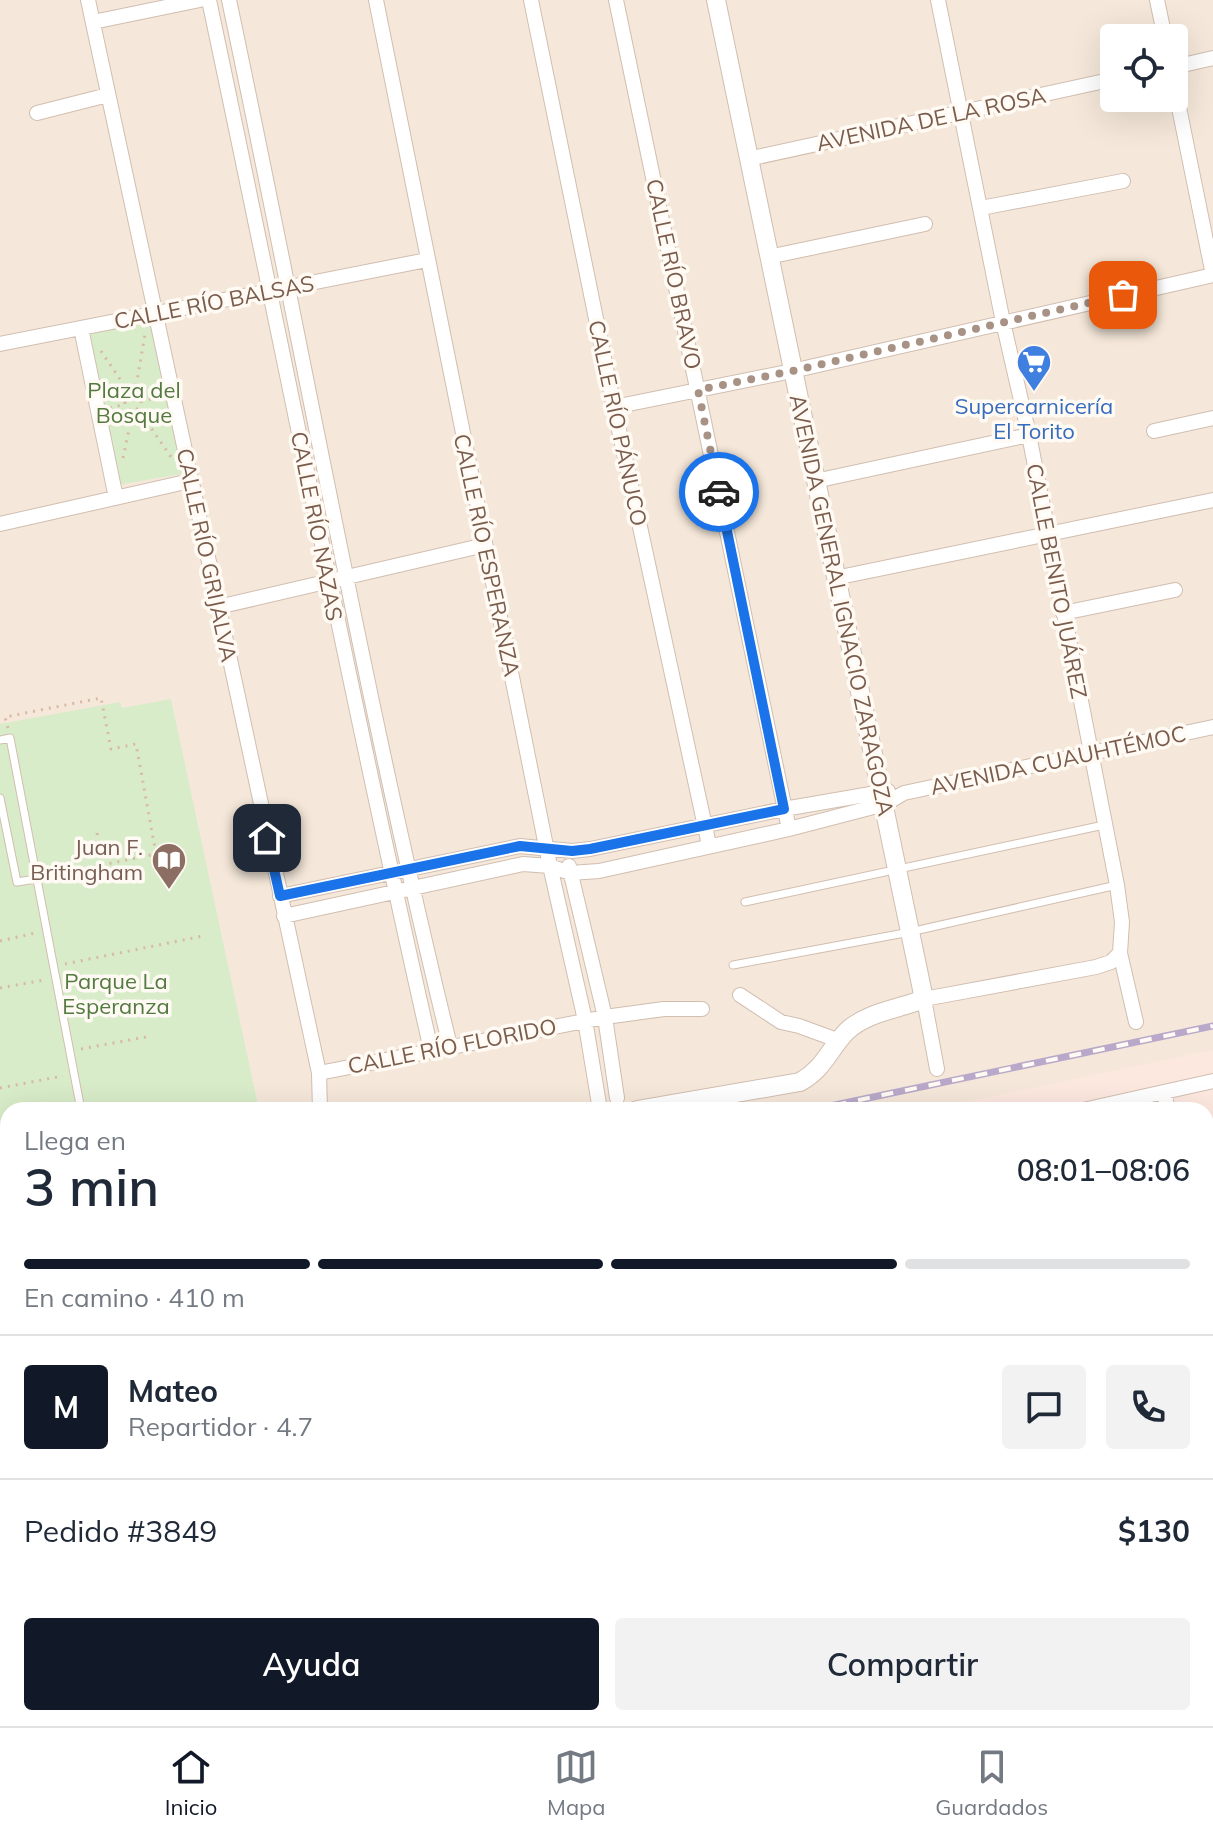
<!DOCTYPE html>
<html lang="es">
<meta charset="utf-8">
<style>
:root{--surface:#fff;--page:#f2f2f3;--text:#1f2937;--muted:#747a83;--line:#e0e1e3;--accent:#111827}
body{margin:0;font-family:Mulish,sans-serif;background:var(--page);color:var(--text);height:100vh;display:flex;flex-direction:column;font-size:30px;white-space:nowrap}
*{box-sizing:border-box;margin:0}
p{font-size:26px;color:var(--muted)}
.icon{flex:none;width:44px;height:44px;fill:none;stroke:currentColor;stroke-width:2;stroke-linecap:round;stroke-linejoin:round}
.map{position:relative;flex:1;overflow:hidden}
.panel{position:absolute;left:0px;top:1102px;width:1214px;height:624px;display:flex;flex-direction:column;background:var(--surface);border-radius:24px 24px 0 0;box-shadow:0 8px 32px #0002}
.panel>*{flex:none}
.tools{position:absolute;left:1100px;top:24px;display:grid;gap:16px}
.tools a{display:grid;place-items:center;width:88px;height:88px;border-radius:8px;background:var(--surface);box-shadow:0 8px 32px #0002;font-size:40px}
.pin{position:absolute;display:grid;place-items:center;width:68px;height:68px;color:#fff;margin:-34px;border-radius:16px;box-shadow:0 4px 12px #0006}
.courier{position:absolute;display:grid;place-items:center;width:80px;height:80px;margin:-40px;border:6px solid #1a73e8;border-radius:50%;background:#fff;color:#222;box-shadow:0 2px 10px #0007}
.summary em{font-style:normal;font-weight:600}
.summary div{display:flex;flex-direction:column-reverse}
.summary{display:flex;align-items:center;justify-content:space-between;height:136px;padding:0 24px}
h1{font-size:52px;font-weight:600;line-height:60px}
.bar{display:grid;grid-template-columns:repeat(4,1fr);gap:12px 8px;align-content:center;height:96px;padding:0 24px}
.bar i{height:10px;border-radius:6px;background:var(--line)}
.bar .active{background:var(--accent)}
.bar p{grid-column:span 4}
.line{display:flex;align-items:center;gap:20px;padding:0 24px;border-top:2px solid var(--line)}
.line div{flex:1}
.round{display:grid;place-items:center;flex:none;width:84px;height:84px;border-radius:8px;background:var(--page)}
.button{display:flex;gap:16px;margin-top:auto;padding:16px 24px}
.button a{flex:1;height:92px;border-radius:8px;background:var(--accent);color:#fff;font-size:32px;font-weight:600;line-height:92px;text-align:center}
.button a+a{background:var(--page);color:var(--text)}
.tabs{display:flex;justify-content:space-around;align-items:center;height:112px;border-top:2px solid var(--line);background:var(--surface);font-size:22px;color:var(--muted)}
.tabs a{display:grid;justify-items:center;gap:4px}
.tabs .active{color:var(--accent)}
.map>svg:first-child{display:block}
.residential{fill:#f5e8da;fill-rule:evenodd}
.commercial{fill:#fde8e0}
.park{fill:#d8ecc9}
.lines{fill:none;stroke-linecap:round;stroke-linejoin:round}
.service-casing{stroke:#d1beb0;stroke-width:9}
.minor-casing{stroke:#d1beb0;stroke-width:16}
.tertiary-casing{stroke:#d1beb0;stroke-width:20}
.secondary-casing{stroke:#d6c0b0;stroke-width:22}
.path{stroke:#d9b8a5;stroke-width:3;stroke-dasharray:2 6;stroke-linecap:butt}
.service{stroke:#fff;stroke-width:7}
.minor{stroke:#fff;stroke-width:14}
.tertiary{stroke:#fff;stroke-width:18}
.secondary{stroke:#fff;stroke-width:20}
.rail-casing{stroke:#b9a8c9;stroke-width:7}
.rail{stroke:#fffaf3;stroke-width:4;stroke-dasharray:12;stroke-linecap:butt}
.done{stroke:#a89285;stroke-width:8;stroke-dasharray:0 14.4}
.route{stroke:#1a73e8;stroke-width:10}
.labels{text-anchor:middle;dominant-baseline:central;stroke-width:7;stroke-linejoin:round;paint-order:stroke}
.street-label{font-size:22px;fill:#7a5c4d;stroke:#fffaf3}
.park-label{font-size:22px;fill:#537a41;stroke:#fffaf3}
.shop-label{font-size:22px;fill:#366cbe;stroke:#fffaf3}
.education-label{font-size:22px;fill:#785e54;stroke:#fffaf3;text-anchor:end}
</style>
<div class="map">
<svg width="1213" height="1726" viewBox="0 0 1213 1726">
<rect width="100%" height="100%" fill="#fdf6ec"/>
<path class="residential" d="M0,0H1213V1726H0ZM1114,38H1174V98H1114ZM8,1110H1206V1718H8Z"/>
<path class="commercial" d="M1213,1050V1726H0V1306L8,1304V1718H1206V1110H928Z"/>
<path class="park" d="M149,315L182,474L117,485L86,328Z
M171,699L259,1110H8V1238L0,1239V724L120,702L122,708Z"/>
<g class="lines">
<g class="service-casing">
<path id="service" d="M0,740L10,738L81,1110
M0,798L17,882L36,879
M745,902L1104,825
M733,965L910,932L1117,885
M0,1136L8,1135
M0,1175L8,1173"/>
</g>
<g class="minor-casing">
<path id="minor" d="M88,0L319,1073L320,1110
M209,0C283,350 352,701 431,1050
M229,0C303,349 365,700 450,1046
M376,0L550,866L585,1020L600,1110
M531,0L614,407L709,845
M616,0L789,829
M938,0L1003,322L1029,435L1117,885L1122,922L1120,953L1136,1022
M1157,0L1165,38
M93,22L200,0
M1174,67L1213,58
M1174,83L1213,275
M37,113L108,95
M748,159L1114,79
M981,208L1123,181
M768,257L925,224
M81,328L116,498
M0,344L427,260
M614,407L792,371L1213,275
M1154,431L1213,418
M815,481L1029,435
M0,524L190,481
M835,578L1213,500
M218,607L485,545
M1063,613L1175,590
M569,866L605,1017L617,1098
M280,896L520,846L572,851L590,849L784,809L888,791
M284,916L523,864L550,866L570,873L599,871L789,829L885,804L904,793L1213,727
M740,995L781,1022L799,1026L840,1041
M937,1069L924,999L1096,967L1111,962L1120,953
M319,1073L605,1017L664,1009H702
M1164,1092L1168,1110
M1083,1110L1213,1081
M1206,1145L1213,1143
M1206,1272L1213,1301
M0,1320L8,1319
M0,1409L8,1407
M192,1718L194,1726
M861,1718L862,1726
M1089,1718L1091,1726"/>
</g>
<g class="tertiary-casing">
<path id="tertiary" d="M637,1110L800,1082C825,1068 829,1049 847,1031C867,1012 899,1009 924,999L716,0
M0,1264L8,1262"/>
</g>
<g class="secondary-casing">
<path id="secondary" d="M1206,1329L1213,1327
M1206,1555L1213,1553
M0,1590L8,1588
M633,1718L635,1726
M413,1726L451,1718"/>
</g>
<path class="path" d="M101,351L130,394
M135,393L145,334
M125 402a8 8 0 1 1 16 0a8 8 0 1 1-16 0Z
M141,401L161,397
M110,408L125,404
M138,409L171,457
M123,458L133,410
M8,728L5,717L101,698L111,749L136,744L156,854L48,876
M97,833L103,865
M0,941L35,933
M65,964L203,936
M0,988L44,980
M81,1049L146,1037
M0,1088L63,1076"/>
<use href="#service" class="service"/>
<use href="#minor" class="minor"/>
<use href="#tertiary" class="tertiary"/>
<use href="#secondary" class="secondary"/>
<g class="rail-casing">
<path id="rail" d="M811,1110L1213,1026
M0,1294L8,1292"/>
</g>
<use href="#rail" class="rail"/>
</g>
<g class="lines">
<path class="done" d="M719,492L698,390L792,371L1123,295"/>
<path class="route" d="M267,838L280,896L520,846L572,851L590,849L784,809L719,492"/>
</g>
<defs>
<g id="supermarket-pin" transform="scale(1.8)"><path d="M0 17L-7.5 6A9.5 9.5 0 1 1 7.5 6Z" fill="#3f7fe0" stroke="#fffaf3"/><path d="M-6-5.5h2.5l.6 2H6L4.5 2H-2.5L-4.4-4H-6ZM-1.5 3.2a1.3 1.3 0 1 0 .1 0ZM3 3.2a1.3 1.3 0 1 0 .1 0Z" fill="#fff"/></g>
<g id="library-pin" transform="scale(1.8)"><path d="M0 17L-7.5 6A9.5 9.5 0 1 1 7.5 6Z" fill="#8d6e63" stroke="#fffaf3"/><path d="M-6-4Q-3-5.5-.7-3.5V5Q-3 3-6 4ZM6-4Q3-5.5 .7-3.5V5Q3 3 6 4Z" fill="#fff"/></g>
</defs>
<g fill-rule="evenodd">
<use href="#supermarket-pin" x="1034" y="362"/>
<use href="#library-pin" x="169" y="860"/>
</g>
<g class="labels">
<g class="street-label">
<text transform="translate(931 119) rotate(-12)">AVENIDA DE LA ROSA</text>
<text transform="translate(674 274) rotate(78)">CALLE RÍO BRAVO</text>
<text transform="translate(214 302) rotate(-11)">CALLE RÍO BALSAS</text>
<text transform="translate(618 423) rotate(78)">CALLE RÍO PÁNUCO</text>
<text transform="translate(317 526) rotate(79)">CALLE RÍO NAZAS</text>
<text transform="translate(207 555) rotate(78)">CALLE RÍO GRIJALVA</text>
<text transform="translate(487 555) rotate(78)">CALLE RÍO ESPERANZA</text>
<text transform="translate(1057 581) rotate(79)">CALLE BENITO JUÁREZ</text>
<text transform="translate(842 605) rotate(78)">AVENIDA GENERAL IGNACIO ZARAGOZA</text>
<text transform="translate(1058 760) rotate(-12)">AVENIDA CUAUHTÉMOC</text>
<text transform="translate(452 1046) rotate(-11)">CALLE RÍO FLORIDO</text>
</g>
<g class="park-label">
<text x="134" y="390">Plaza del<tspan x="134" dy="25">Bosque</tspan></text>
<text x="116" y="981">Parque La<tspan x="116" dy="25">Esperanza</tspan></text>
</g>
<g class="shop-label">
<text x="1034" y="406">Supercarnicería<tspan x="1034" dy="25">El Torito</tspan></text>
</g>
<g class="education-label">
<text x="143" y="847">Juan F.<tspan x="143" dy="25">Britingham</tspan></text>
</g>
</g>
</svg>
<div class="tools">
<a><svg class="icon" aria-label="locate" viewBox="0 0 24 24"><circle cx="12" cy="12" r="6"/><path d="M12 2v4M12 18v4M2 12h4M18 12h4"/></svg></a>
</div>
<div class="pin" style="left:1123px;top:295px;background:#ea580c"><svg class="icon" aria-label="bag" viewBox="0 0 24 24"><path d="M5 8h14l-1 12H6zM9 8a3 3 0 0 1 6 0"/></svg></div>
<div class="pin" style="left:267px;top:838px;background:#1f2937"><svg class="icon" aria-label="home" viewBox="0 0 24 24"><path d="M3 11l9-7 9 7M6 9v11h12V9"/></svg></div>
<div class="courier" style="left:719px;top:492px"><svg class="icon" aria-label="car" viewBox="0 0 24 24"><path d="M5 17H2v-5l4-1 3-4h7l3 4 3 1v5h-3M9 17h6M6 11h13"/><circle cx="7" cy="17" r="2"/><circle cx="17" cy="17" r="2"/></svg></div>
<section class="panel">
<div class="summary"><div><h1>3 min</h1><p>Llega en</p></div><em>08:01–08:06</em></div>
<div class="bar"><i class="active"></i><i class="active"></i><i class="active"></i><i></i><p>En camino · 410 m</p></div>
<div class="line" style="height:144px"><b class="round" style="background:var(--accent);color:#fff">M</b><div><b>Mateo</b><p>Repartidor · 4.7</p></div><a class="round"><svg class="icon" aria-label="chat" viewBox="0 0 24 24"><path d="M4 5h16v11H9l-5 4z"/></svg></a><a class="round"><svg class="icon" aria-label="phone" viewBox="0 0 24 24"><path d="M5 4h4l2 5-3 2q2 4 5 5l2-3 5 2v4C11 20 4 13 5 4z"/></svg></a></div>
<div class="line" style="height:104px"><div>Pedido #3849</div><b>$130</b></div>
<div class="button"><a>Ayuda</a><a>Compartir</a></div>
</section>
</div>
<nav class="tabs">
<a class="active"><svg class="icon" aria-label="home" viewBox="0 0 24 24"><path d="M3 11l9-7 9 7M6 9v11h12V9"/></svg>Inicio</a>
<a><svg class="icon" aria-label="map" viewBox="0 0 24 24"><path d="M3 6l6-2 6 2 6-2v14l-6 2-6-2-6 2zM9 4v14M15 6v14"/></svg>Mapa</a>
<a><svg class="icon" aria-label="saved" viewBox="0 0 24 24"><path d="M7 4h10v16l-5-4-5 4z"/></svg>Guardados</a>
</nav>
